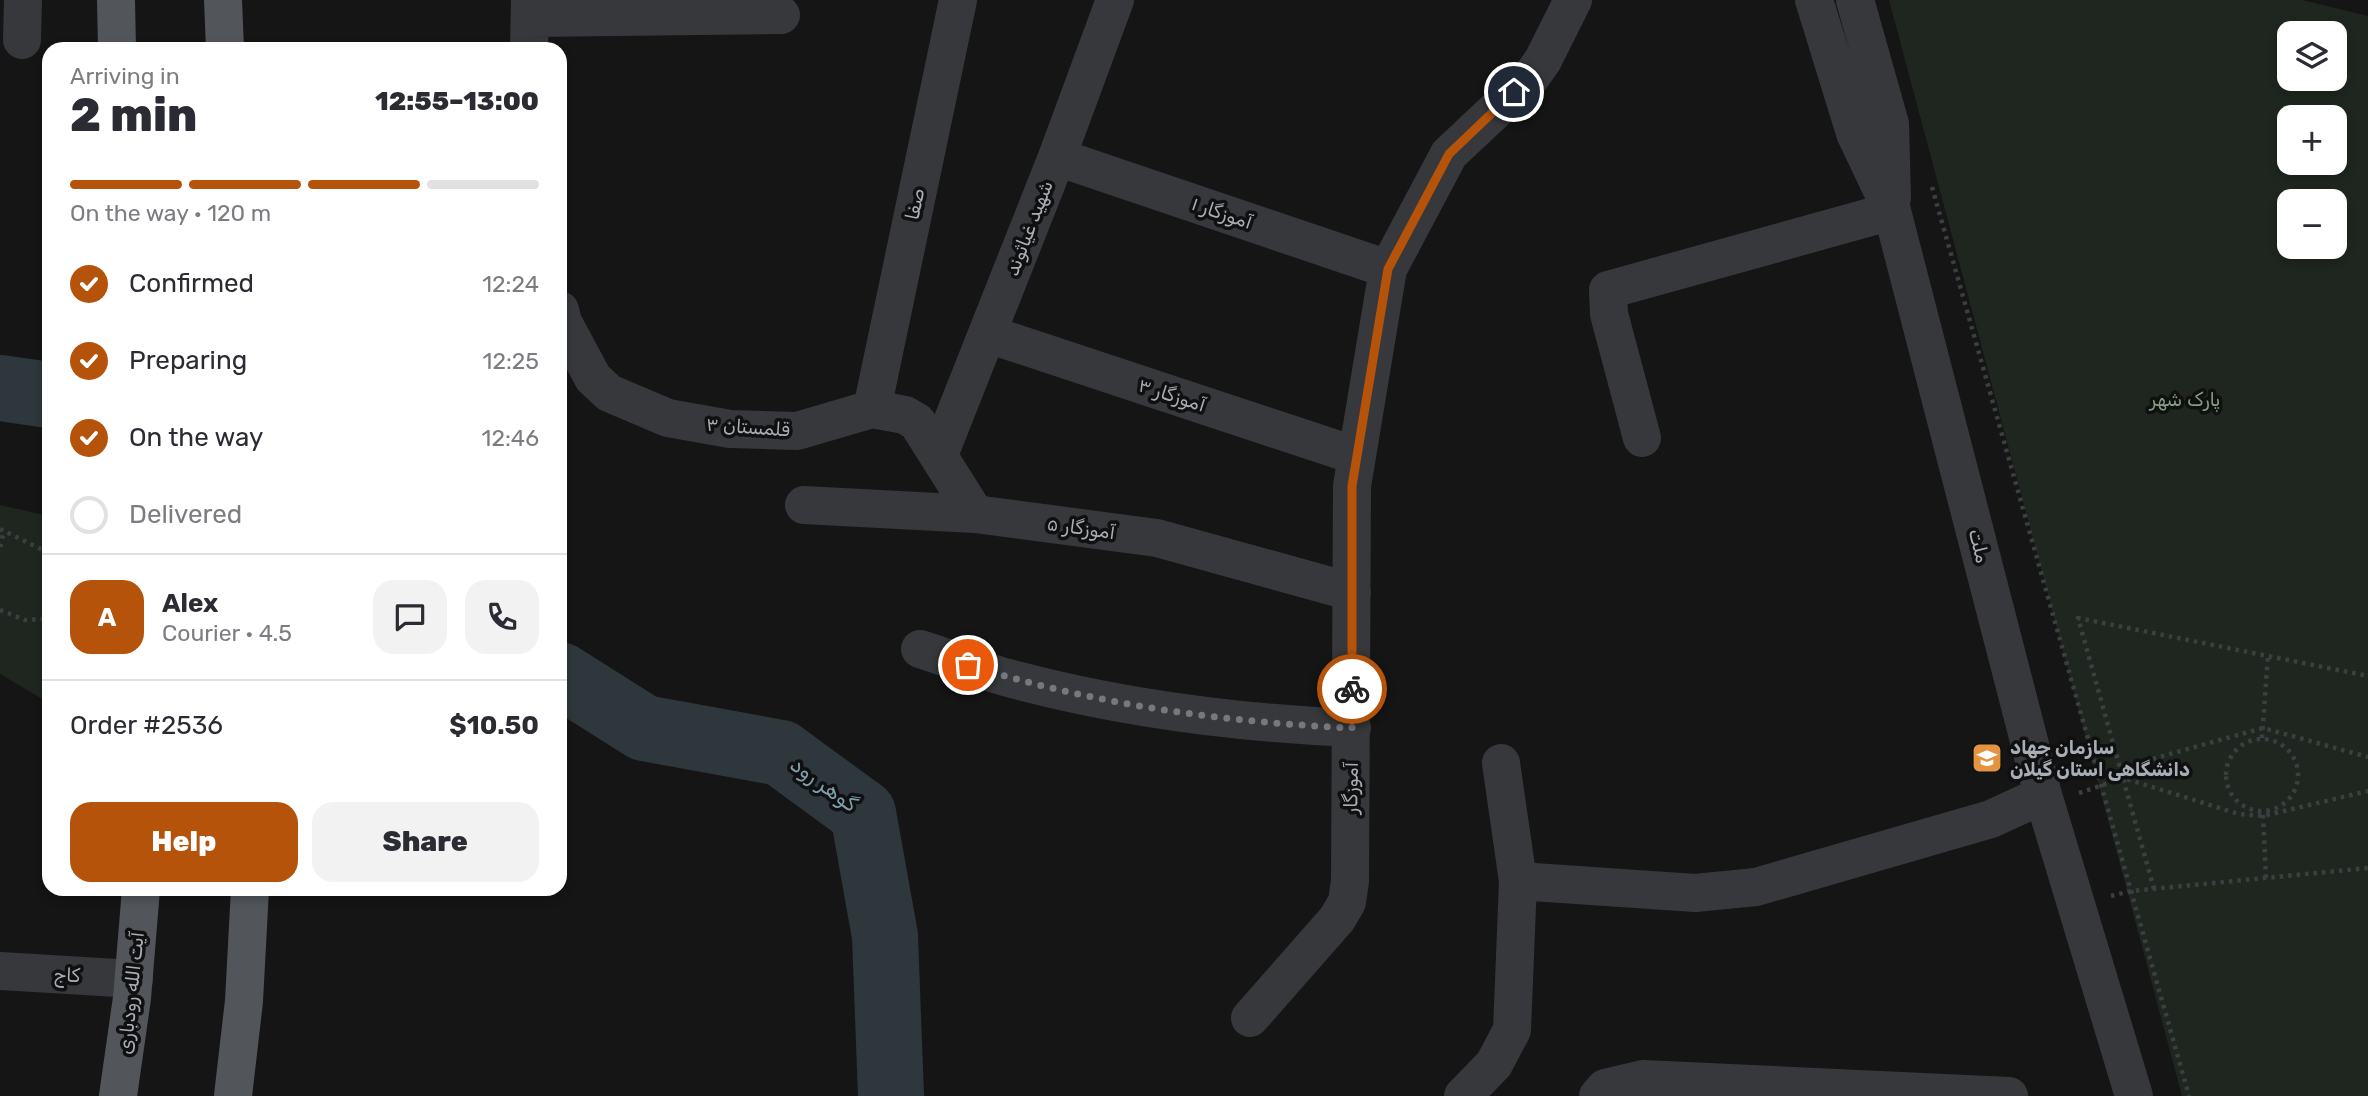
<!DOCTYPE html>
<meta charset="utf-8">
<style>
:root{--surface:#fff;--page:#f2f2f3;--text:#2b2b33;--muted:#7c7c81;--line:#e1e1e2;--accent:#b45309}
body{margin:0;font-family:Rubik,"Noto Sans Arabic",sans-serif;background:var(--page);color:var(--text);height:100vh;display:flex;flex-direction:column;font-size:26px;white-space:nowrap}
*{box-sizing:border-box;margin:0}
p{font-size:23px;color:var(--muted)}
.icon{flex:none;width:38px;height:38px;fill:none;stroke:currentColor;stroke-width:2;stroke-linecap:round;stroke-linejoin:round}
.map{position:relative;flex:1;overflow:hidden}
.drawer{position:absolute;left:42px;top:42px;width:525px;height:854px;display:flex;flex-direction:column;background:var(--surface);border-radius:21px;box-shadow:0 4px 10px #0003}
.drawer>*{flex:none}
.buttons{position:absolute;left:2277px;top:21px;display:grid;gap:14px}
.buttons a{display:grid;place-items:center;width:70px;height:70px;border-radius:14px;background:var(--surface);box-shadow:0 4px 10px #0003;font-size:35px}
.pin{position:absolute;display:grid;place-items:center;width:60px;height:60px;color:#fff;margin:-30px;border:4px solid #fff;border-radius:50%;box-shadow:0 2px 7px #0007}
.courier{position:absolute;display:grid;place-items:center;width:70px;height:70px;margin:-35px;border:5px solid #b45309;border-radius:50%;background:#fff;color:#222;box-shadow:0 2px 9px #0007}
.overview em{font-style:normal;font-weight:800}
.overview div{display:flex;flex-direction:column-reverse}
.overview{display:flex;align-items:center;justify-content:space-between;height:119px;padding:0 28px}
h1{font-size:46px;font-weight:800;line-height:52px}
.bar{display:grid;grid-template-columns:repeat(4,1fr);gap:10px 7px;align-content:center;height:84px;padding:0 28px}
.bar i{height:9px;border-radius:5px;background:var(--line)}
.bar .on{background:var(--accent)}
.bar p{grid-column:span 4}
.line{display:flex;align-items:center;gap:18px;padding:0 28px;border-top:2px solid var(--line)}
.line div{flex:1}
.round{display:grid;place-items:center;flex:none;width:74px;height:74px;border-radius:21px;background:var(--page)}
ol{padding:0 28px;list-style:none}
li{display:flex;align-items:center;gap:21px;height:77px}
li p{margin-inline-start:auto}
li .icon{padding:7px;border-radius:50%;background:var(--accent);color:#fff;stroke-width:4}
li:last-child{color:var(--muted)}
li i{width:38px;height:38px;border:4px solid var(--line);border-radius:50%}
.action{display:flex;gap:14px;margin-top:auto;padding:14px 28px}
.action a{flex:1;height:80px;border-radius:21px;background:var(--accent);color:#fff;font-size:28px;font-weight:800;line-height:80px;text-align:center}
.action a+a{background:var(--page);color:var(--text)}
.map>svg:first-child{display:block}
.green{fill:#1f261f;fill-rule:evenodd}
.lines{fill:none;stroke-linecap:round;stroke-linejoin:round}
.river{stroke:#2e373b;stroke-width:66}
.path{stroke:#3c3f42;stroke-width:4.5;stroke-dasharray:3.5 5;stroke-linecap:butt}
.minor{stroke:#36383b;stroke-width:38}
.major{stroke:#52555a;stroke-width:38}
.done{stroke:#75787e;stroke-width:7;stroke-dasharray:0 12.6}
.route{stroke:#b45309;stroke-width:9}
.labels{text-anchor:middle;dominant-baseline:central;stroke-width:7;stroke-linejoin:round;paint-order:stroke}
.street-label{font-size:19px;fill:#a8aeb6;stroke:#101011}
.park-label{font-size:19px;fill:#839f80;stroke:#101011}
.poi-label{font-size:19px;font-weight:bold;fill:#a8aeb6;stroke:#101011;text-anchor:start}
.water-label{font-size:21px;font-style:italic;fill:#81a0ae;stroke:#101011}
</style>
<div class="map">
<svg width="2368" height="1096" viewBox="0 0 2368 1096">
<rect width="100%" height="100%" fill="#151516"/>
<path class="green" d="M1889,0H2302L2368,16V1096H2182ZM2289,33H2334V79H2289ZM2289,117H2334V163H2289ZM2289,201H2334V247H2289Z
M0,505L49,516V703L0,674Z"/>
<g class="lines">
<path class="river" d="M0,388L49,395
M560,675L644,728L781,753L863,813L885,936L891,1096"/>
<path class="path" d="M1932,187L2189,1096
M0,529L49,553
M0,547L4,531
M0,610L25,620L49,619
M2262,738L2268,655
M2226 775a36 36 0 1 1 72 0a36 36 0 1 1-72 0Z
M2120,768L2263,728L2368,757
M2079,793L2123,778L2239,814L2263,816L2368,791
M2263,815L2266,878
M2154,889L2078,618L2368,676
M2111,896L2131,891L2368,868"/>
<path class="minor" d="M1814,0L1855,133L1892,211L2043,795L2134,1096
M1855,0L1890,124L1892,198
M530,18L781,15
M22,40L23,0
M529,49L530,0
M1057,157L1388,269
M560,310L563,322L593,378L609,393L668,418L730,429L797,431L872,409L905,415L917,422L975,514
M988,334L1357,456
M872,409L958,0
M1642,438L1609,314L1608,290L1892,211
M939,455L1057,157L1115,0
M804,505L975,514L1157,538L1352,592
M920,649C952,659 983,672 1016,680C1126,709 1239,723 1352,728
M1518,881L1695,893L1756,887L1991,819L2043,795
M0,971L134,979
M1250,1018L1337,919L1347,902L1350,881L1352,486L1388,269L1449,154L1531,77L1543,60L1573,0
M1463,1096L1494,1064L1512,1030L1518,881L1501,763
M1598,1096L1605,1088L1643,1079L2009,1096"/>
<path class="major" d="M116,0L117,49
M223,0L225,49
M118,1096L132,998L141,889
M233,1096L244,1001L250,889"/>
</g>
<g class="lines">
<path class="done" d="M968,665C1092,704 1222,722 1352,728V689"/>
<path class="route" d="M1352,689V486L1388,269L1449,154L1514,92"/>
</g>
<defs>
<g id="university-square" transform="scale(1.575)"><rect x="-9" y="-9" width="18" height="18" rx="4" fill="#e49340" stroke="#101011"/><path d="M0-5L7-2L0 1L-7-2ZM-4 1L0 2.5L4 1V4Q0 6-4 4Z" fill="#fff"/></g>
</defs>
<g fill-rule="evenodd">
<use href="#university-square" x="1987" y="758"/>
</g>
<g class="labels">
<g class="street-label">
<text transform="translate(915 204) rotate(-78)">صفا</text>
<text transform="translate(1222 213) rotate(19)">آموزگار ۱</text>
<text transform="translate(1029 228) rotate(-69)">شهید غیاثوند</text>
<text transform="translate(1172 395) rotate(18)">آموزگار ۳</text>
<text transform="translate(748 427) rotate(4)">قلمستان ۳</text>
<text transform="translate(1081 528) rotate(8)">آموزگار ۵</text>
<text transform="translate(1979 546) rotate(76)">ملت</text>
<text transform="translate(1351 788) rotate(-89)">آموزگار</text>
<text transform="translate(67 975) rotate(3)">کاج</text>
<text transform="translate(131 993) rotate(-84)">آیت الله رودباری</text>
</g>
<g class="park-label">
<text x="2185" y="399">پارک شهر</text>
</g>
<g class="poi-label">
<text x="2010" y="747">سازمان جهاد<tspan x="2010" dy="22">دانشگاهی استان گیلان</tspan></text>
</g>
<g class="water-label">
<text transform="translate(824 784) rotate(36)">گوهر رود</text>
</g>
</g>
</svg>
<div class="buttons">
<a><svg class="icon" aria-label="layers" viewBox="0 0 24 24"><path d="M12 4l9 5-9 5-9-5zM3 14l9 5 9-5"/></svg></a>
<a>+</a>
<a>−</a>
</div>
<div class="pin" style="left:968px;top:665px;background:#ea580c"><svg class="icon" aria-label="bag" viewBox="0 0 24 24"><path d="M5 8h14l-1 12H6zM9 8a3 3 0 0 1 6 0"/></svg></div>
<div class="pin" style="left:1514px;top:92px;background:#1f2937"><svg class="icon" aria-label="home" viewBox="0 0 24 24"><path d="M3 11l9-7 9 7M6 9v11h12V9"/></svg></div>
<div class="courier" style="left:1352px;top:689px"><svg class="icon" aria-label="bike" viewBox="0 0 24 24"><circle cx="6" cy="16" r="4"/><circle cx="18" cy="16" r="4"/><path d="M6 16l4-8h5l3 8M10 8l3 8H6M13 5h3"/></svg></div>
<section class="drawer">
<div class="overview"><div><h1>2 min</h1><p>Arriving in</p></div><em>12:55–13:00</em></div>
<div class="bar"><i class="on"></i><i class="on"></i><i class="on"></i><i></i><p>On the way · 120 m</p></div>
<ol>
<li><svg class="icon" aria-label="check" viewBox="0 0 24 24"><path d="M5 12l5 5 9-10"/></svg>Confirmed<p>12:24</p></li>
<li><svg class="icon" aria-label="check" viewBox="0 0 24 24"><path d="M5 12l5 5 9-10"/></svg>Preparing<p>12:25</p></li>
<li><svg class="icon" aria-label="check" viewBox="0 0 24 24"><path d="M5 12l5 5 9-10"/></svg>On the way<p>12:46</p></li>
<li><i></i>Delivered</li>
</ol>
<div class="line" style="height:126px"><b class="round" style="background:var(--accent);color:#fff">A</b><div><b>Alex</b><p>Courier · 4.5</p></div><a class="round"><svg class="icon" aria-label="chat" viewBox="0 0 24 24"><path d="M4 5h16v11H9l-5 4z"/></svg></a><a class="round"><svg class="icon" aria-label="phone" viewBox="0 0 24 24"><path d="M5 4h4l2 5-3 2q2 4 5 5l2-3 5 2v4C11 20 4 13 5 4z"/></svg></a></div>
<div class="line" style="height:91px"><div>Order #2536</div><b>$10.50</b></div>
<div class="action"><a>Help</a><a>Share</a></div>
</section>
</div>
